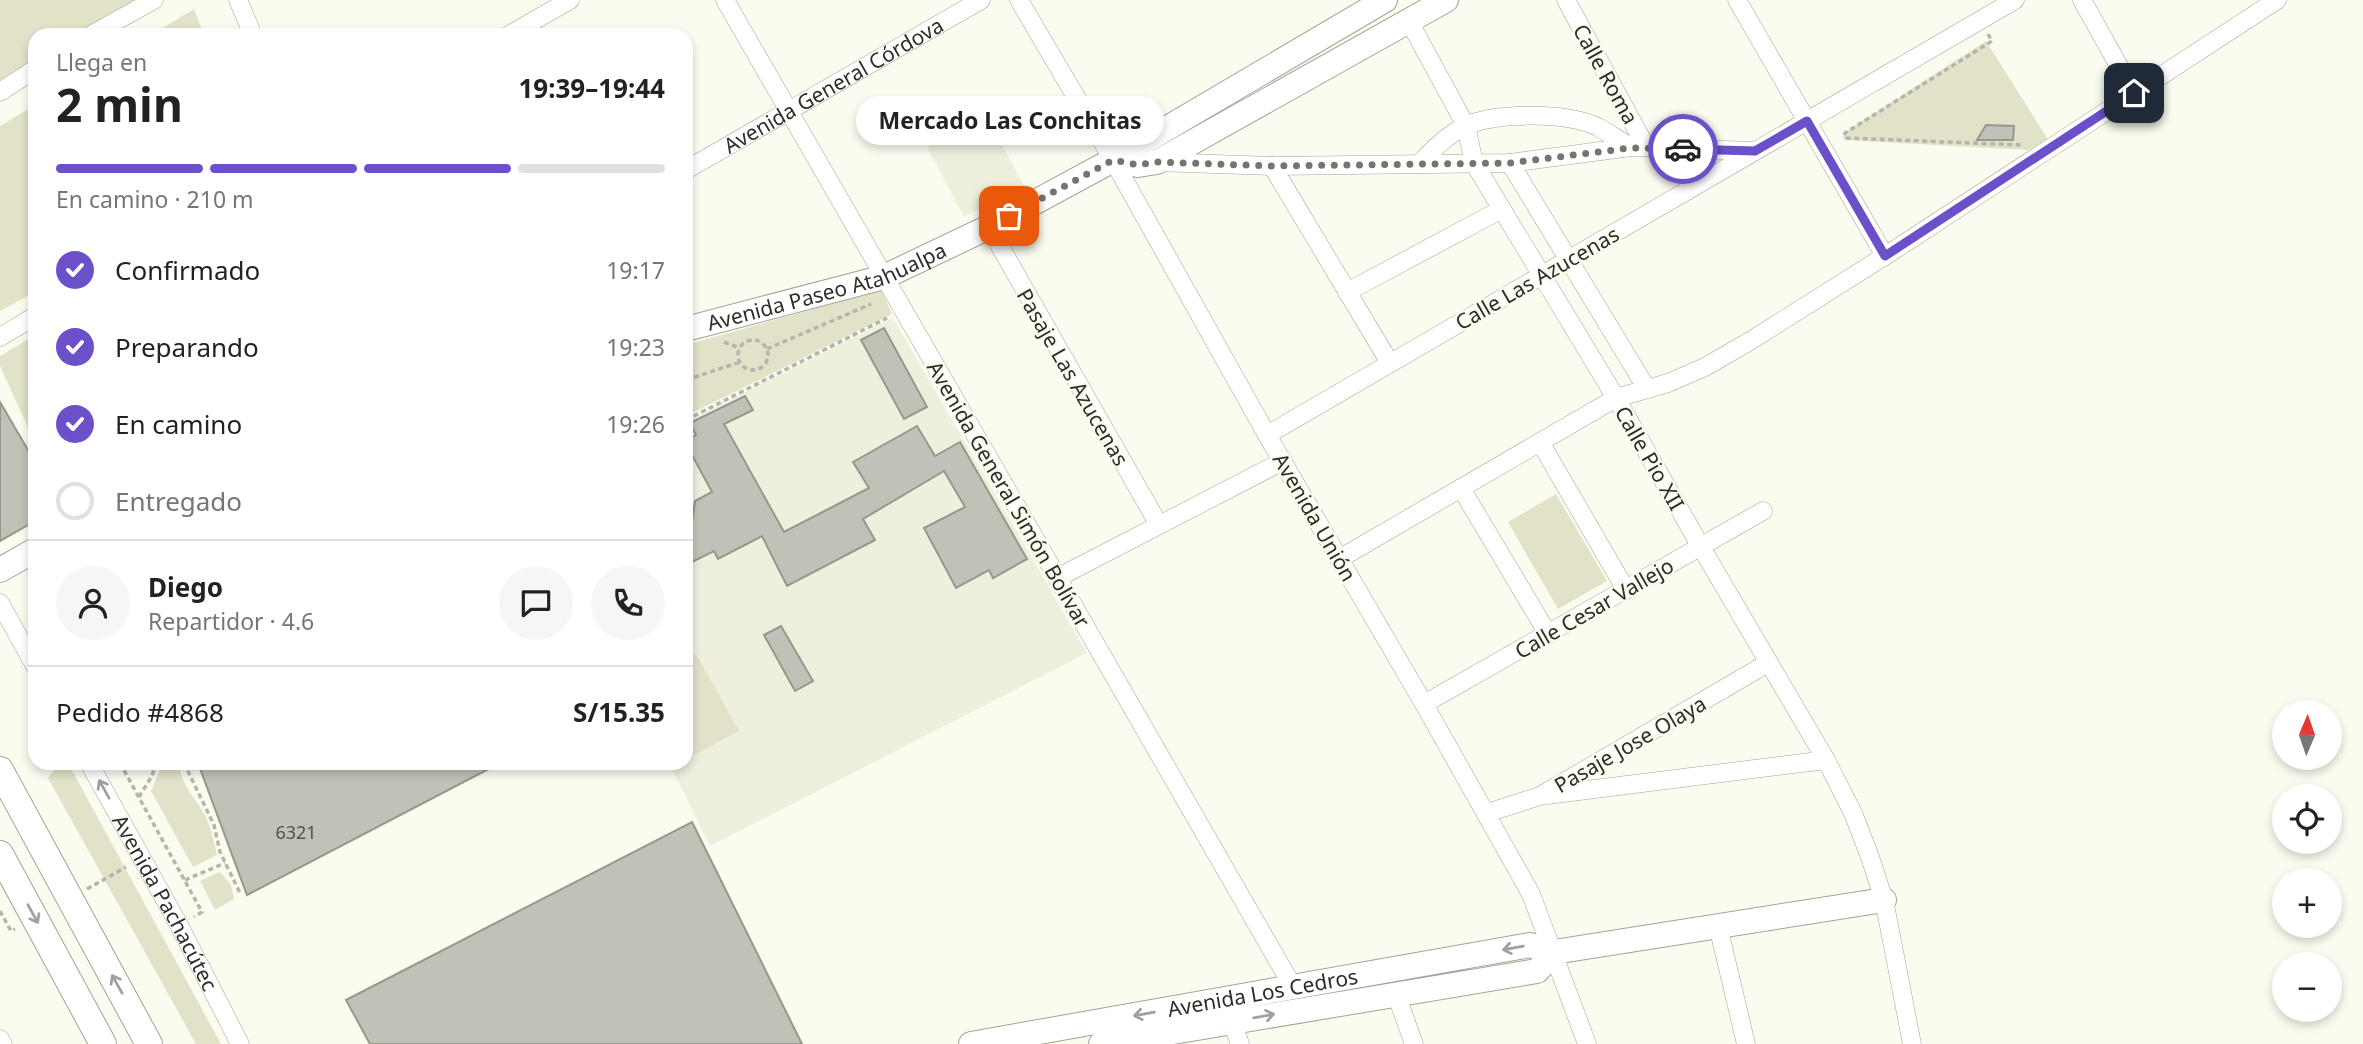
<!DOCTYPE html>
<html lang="es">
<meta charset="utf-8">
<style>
:root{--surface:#fff;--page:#f6f6f6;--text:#222;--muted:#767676;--line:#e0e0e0;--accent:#6b50ca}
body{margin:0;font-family:"Noto Sans",sans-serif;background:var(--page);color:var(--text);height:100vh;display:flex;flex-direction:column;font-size:26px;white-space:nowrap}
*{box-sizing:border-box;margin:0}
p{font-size:23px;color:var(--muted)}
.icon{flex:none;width:38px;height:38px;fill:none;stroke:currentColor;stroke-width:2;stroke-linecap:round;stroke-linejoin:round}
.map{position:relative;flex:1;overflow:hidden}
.details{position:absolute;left:28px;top:28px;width:665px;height:742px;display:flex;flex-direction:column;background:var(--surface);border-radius:21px;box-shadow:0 4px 10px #0003}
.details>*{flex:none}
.needle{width:46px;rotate:2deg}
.tools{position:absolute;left:2272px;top:700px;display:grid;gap:14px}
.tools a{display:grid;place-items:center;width:70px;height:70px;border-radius:50%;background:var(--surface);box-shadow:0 4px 10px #0003;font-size:35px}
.pin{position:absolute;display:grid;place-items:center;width:60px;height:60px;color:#fff;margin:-30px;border-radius:14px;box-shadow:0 4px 10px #0006}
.courier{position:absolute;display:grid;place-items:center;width:70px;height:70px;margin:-35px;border:5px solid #6b50ca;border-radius:50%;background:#fff;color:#222;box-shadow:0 2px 9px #0007}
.bubble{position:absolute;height:49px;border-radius:24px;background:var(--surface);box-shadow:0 4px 10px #0003;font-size:23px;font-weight:700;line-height:49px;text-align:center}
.summary em{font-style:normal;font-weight:700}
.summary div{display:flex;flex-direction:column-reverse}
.summary{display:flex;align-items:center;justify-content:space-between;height:119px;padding:0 28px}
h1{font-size:46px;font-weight:700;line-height:52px}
.bar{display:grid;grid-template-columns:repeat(4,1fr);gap:10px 7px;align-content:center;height:84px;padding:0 28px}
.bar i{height:9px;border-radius:5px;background:var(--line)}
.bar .current{background:var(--accent)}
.bar p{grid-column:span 4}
.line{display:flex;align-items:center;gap:18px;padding:0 28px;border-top:2px solid var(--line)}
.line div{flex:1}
.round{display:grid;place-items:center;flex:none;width:74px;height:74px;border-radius:37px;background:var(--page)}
ol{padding:0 28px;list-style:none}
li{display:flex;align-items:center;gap:21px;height:77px}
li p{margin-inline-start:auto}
li .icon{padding:7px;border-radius:50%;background:var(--accent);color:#fff;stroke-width:4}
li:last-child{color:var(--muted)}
li i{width:38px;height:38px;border:4px solid var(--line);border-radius:50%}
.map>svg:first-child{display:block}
.built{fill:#eeefdc}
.green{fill:#e1e2c8}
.building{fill:#c1c2b7;stroke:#97978d;stroke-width:2}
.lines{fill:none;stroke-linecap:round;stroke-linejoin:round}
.street-casing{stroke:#a3a399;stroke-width:19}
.secondary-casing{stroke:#a3a399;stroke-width:26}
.primary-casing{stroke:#a3a399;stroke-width:28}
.path{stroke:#b5b5ac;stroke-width:3.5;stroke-dasharray:5 3.5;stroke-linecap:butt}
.street{stroke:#fff;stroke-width:18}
.secondary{stroke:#fff;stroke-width:24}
.primary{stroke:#fff;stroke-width:26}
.oneway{stroke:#a0a09f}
.done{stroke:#75756f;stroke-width:7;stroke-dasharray:0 12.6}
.route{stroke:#6b50ca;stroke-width:9}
.labels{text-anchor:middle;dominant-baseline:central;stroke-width:5;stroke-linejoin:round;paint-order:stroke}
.number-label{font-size:18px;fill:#52524c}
.street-label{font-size:21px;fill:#2d2d29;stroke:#fbfcf0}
</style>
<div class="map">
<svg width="2363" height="1044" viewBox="0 0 2363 1044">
<rect width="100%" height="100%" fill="#fbfcf0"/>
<path class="built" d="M987,116L1024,186L964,217L927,147Z
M893,318L1087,653L710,846L669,763H686V422Z"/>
<path class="green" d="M0,0H136L78,35H35V61L0,82Z
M194,9L204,35H151Z
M1986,41L2049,141L2027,150L1845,140L1843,137L1844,133Z
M35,105V292L0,311V126Z
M881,290L892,314L686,416V345Z
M35,335V443L0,366V356Z
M1556,494L1607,581L1558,609L1508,522Z
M696,654L739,731L694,755L686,741V659Z
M68,763L221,1044H196L48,778L59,764Z
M163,763H179C180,785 197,799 206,817C211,829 214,842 217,855L193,867L151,791Z
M220,872L231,885L234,899L215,910L200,881Z"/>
<path class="building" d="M1986,125L2014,126L2013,140H1977Z
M884,328L927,407L904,419L861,340Z
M745,396L753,410L724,424L784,532L869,488L853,462L917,426L935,456L960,442L1027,559L993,578L989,570L956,588L924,528L965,507L944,471L863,519L875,540L787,586L762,536L718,559L714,551L686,565L695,501L712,492L686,444V440L696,435L690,423Z
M0,402L35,462V521L0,541Z
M781,626L813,681L795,691L764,635Z
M198,763H500L247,895Z
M692,822L802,1044H370L346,1000Z"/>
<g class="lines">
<g class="street-casing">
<g id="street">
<path d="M238,0L253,35"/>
<path d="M725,0L1293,987"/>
<path d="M1019,0L1113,160L1267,435L1424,704L1531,894L1587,1044"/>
<path d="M1566,0L1646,147"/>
<path d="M1737,0L1885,256"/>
<path d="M2082,0L2134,93"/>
<path d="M1409,21L1466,126L1474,163L1616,398L1701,547L1826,760L1853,813L1870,857L1884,900L1912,1044"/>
<path d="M91,35L154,0"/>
<path d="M509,35L570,0"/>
<path d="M0,92L35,69"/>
<path d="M1157,162L1272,166L1510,163L1631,147L1754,151"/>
<path d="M1510,163L1647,389"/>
<path d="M1419,164C1433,150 1447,135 1465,126C1497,112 1567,112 1598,127C1609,133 1620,141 1631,147"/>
<path d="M1272,166L1390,363"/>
<path id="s1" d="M686,170L981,0"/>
<path d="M989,227L1159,525"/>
<path d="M1347,292L1502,209"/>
<path d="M0,337L35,316"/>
<path d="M1267,435L2015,0"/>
<path d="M1540,442L1626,590"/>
<path d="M1461,488L1548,634"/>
<path d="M1339,559L1616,398L1668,383L1705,367L1750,341L1885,256L2277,0"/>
<path d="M1057,578L1283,461"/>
<path d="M0,603L35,666"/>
<path d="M1424,704L1763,511"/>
<path id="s2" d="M89,763L179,925L240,1044"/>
<path d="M1547,795L1826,760"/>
<path d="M1487,813L1540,796L1768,663"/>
<path d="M1718,926L1746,1044"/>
<path d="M1396,994L1414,1044"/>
<path d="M1232,1022L1240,1044"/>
<path d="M0,1039L3,1044"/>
</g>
</g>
<g class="secondary-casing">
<g id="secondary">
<path d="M1113,160L1138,165L1157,162L1446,0"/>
<path id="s3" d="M686,329L884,277L989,227L1113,160L1385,0"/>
<path d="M0,570L35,550"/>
<path d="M1554,952L1884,900"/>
<path id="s4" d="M971,1044L1530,945L1554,952L1537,971L1101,1044"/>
</g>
</g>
<g class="primary-casing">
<path id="primary" d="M0,770L149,1044
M0,854L103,1044"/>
</g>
<path class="path" d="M1988,34L1992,41L1845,133L1844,136L1847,138L2022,145
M738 355a15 15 0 1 1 30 0a15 15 0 1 1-30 0Z
M724,342L740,348
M767,349L871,304
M686,380L740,362
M686,420L887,318
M120,763L202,912L194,917
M184,763L214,825L220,852L241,895
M139,797L152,776L156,763
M185,880L225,863
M87,889L126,867
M0,911L11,931L15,929"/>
<use href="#street" class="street"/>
<use href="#secondary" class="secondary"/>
<use href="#primary" class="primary"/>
</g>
<defs><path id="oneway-shaft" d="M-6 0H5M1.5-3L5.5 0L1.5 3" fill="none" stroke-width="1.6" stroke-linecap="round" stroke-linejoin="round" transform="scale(1.75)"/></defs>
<g class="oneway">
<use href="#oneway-shaft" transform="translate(104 789) rotate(-119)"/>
<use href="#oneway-shaft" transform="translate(33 914) rotate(61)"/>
<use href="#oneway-shaft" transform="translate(1513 948) rotate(170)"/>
<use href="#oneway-shaft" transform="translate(117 984) rotate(-119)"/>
<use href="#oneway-shaft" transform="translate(1144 1014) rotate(170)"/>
<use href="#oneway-shaft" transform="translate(1264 1016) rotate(-10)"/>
</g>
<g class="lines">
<path class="done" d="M1009,216L1113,160L1138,165L1157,162L1272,166L1510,163L1630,148L1683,149"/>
<path class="route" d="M1683,149L1755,151L1807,121L1885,256L2134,93"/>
</g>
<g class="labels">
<g class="number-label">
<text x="296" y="832">6321</text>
</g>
<g class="street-label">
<text transform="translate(1606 74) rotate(61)">Calle Roma</text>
<text stroke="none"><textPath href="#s1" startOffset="170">Avenida General Córdova</textPath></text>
<text transform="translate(1537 278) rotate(-30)">Calle Las Azucenas</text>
<text stroke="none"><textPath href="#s3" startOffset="147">Avenida Paseo Atahualpa</textPath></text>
<text transform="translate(1073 377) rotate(60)">Pasaje Las Azucenas</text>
<text transform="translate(1650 458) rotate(60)">Calle Pio XII</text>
<text transform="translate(1009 494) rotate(60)">Avenida General Simón Bolívar</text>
<text transform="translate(1315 517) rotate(60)">Avenida Unión</text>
<text transform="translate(1594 608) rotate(-30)">Calle Cesar Vallejo</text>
<text transform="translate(1630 744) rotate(-30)">Pasaje Jose Olaya</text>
<text stroke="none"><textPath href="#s2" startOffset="159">Avenida Pachacútec</textPath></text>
<text stroke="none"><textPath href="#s4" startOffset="296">Avenida Los Cedros</textPath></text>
</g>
</g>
</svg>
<div class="tools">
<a><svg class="needle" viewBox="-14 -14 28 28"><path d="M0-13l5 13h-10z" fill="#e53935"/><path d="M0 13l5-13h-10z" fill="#767676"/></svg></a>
<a><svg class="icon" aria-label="locate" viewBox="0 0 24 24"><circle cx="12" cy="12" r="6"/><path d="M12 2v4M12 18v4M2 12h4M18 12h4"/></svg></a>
<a>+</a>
<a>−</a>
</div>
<div class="pin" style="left:1009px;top:216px;background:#ea580c"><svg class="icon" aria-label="bag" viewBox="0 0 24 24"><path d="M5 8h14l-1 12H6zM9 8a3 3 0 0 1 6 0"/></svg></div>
<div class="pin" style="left:2134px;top:93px;background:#1f2937"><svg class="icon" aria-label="home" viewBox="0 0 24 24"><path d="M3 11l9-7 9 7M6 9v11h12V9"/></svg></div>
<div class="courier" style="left:1683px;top:149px"><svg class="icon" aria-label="car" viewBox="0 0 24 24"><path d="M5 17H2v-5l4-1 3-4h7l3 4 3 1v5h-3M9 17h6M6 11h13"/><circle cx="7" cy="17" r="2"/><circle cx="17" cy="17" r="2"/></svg></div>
<div class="bubble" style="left:856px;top:96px;width:308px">Mercado Las Conchitas</div>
<section class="details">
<div class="summary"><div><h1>2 min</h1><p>Llega en</p></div><em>19:39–19:44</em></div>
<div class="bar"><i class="current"></i><i class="current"></i><i class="current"></i><i></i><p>En camino · 210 m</p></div>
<ol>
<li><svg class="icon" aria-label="check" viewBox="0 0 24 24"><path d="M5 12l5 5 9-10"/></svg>Confirmado<p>19:17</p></li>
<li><svg class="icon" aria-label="check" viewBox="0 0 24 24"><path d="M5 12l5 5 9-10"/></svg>Preparando<p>19:23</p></li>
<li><svg class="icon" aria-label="check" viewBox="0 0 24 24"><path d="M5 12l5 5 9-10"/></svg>En camino<p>19:26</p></li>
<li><i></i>Entregado</li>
</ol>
<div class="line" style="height:126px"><a class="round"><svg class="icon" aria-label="person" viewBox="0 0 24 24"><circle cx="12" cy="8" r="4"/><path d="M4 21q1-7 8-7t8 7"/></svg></a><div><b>Diego</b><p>Repartidor · 4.6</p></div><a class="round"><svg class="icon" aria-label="chat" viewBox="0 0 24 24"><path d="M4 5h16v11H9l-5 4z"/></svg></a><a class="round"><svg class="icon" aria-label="phone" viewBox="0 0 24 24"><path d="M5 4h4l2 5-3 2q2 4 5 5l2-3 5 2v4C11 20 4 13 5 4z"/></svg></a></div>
<div class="line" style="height:91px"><div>Pedido #4868</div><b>S/15.35</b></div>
</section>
</div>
